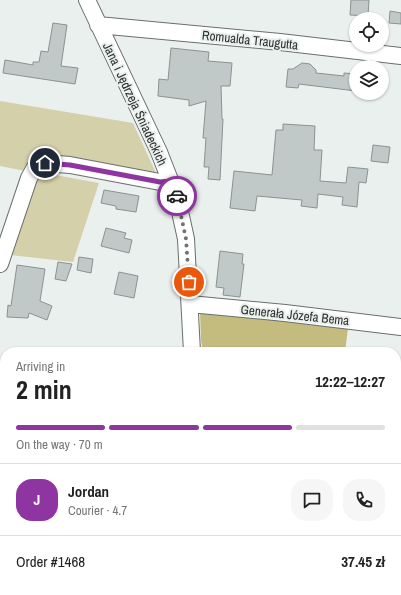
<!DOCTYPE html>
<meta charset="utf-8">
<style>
:root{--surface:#fff;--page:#f6f6f6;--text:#222;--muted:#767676;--line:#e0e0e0;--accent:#8e35a1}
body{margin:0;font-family:"Archivo Narrow",sans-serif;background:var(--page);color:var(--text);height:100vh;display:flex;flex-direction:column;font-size:15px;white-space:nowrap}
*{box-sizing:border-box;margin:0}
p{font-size:13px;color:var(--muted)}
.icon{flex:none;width:22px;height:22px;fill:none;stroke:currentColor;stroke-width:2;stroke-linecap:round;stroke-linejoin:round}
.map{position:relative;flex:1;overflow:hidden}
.details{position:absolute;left:0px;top:347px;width:401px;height:248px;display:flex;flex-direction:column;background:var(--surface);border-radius:16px 16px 0 0;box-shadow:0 1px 3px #0004}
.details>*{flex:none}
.tools{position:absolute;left:349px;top:12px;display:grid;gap:8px}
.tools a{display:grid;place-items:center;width:40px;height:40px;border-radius:50%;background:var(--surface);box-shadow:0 1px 3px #0004;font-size:20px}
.pin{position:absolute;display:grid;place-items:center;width:34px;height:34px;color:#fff;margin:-17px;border:2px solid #fff;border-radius:50%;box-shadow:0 1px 4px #0007}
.courier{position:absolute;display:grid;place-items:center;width:40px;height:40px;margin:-20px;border:3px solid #8e35a1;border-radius:50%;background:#fff;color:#222;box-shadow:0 1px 5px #0007}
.head em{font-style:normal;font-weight:800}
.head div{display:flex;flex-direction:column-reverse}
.head{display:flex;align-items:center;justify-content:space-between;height:68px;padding:0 16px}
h1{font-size:26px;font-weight:800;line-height:30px}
.bar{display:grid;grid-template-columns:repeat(4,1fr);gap:6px 4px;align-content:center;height:48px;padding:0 16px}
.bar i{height:5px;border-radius:3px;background:var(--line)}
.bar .current{background:var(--accent)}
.bar p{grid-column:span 4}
.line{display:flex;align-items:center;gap:10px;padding:0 16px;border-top:1px solid var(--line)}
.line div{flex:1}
.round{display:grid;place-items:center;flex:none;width:42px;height:42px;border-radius:16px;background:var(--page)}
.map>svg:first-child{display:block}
.built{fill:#d9e6df}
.green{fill:#d4d0aa}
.forest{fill:#c3bc7e}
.building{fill:#c1c8c8;stroke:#8c9292}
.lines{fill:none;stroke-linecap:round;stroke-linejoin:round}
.minor-casing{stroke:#6a6f6d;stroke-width:18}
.secondary-casing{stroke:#6a6f6d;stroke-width:24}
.minor{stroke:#fff;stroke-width:16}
.secondary{stroke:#e7f9da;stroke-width:22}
.done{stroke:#707372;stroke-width:4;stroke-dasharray:0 7.2}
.route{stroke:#8e35a1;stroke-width:5}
.labels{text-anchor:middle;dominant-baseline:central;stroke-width:4;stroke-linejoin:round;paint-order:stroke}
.street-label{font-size:13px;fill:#2e302f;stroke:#eaf0ed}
</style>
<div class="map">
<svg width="401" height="595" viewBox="0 0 401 595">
<rect width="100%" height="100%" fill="#eaf0ed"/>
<path class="built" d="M5,466V557H0V481Z"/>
<path class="green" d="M0,101L133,123L156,173L32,152L25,171L0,166Z
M39,172L99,183L73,262L10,255Z"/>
<path class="forest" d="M200,311L348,328L345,352H203L201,340Z
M396,461L401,462V565H396Z"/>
<path class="building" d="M351,0H369L368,16L350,15Z
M390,11L401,13V24L389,23Z
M53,23L67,25L61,66L78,68L75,84L3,73L5,60L33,65V62H39L41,51L48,52Z
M171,48L209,52L208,61L232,63L230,86H221L222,119H223L220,180L208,179L209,167H204L206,138H203L206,101L189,106V100L158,96L159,79L168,80Z
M302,63L310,64L316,70V73L344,76V73L356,74V91L299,84L298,88L286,87L288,69H293Z
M283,124L315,126L314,150H322L320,181L346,183L348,167L368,169L366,183L359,182L357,207L342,205L343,197L318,194L317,208L301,206L302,200L257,196L255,211L230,208L234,171L272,175L276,130H283Z
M373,145L390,147L388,163L371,161Z
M104,190L139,196L136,212L116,209V206L101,203Z
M106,228L126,233L124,238L132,240L129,253L101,246Z
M220,251L243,254L242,264H244L240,297L223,295L224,288L216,287Z
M79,257L93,259L91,273L77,270Z
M58,262L72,264L66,281L55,279Z
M17,265L45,269L40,301L52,306L47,320L29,313L28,318L7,317L8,305L11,306Z
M119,272L138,276L134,298L114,294Z"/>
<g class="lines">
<g class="minor-casing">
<path id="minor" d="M87,0L159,152L177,198L186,239L192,352
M98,25L280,42L401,56
M0,264L29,178L34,169L39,165L45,163L70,165L160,182L171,181
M190,304L285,313L401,327
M0,428H5"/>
</g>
<g class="secondary-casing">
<path id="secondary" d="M0,567H5
M0,584H5
M102,590L180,595
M338,590L401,595"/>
</g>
<use href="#minor" class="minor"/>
<use href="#secondary" class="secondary"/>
</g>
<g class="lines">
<path class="done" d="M177,196L186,239L189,282"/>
<path class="route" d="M45,163L70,165L160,182L171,181L177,196"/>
</g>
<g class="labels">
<g class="street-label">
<text transform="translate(250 40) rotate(6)">Romualda Traugutta</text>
<text transform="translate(135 104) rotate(65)">Jana i Jędrzeja Śniadeckich</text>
<text transform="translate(295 315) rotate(6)">Generała Józefa Bema</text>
</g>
</g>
</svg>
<div class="tools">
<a><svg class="icon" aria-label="locate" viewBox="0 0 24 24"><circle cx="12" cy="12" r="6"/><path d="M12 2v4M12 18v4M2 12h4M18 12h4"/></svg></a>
<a><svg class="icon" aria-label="layers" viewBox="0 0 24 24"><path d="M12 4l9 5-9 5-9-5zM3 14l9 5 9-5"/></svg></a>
</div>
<div class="pin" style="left:189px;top:282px;background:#ea580c"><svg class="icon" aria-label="bag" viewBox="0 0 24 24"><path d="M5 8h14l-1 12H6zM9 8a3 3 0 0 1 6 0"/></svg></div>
<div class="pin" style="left:45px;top:163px;background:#1f2937"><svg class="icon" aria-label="home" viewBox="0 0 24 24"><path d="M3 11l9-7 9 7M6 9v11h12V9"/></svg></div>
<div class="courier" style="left:177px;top:196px"><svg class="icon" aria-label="car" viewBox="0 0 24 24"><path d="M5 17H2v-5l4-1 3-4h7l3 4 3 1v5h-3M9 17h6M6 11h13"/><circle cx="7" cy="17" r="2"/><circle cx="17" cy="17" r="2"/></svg></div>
<section class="details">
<div class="head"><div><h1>2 min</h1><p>Arriving in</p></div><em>12:22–12:27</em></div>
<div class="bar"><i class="current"></i><i class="current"></i><i class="current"></i><i></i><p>On the way · 70 m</p></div>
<div class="line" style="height:72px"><b class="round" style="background:var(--accent);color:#fff">J</b><div><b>Jordan</b><p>Courier · 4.7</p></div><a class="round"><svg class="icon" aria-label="chat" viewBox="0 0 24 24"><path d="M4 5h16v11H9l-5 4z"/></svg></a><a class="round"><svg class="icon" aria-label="phone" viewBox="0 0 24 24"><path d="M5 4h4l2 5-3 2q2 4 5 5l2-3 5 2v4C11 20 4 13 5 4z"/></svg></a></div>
<div class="line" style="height:52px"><div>Order #1468</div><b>37.45 zł</b></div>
</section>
</div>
